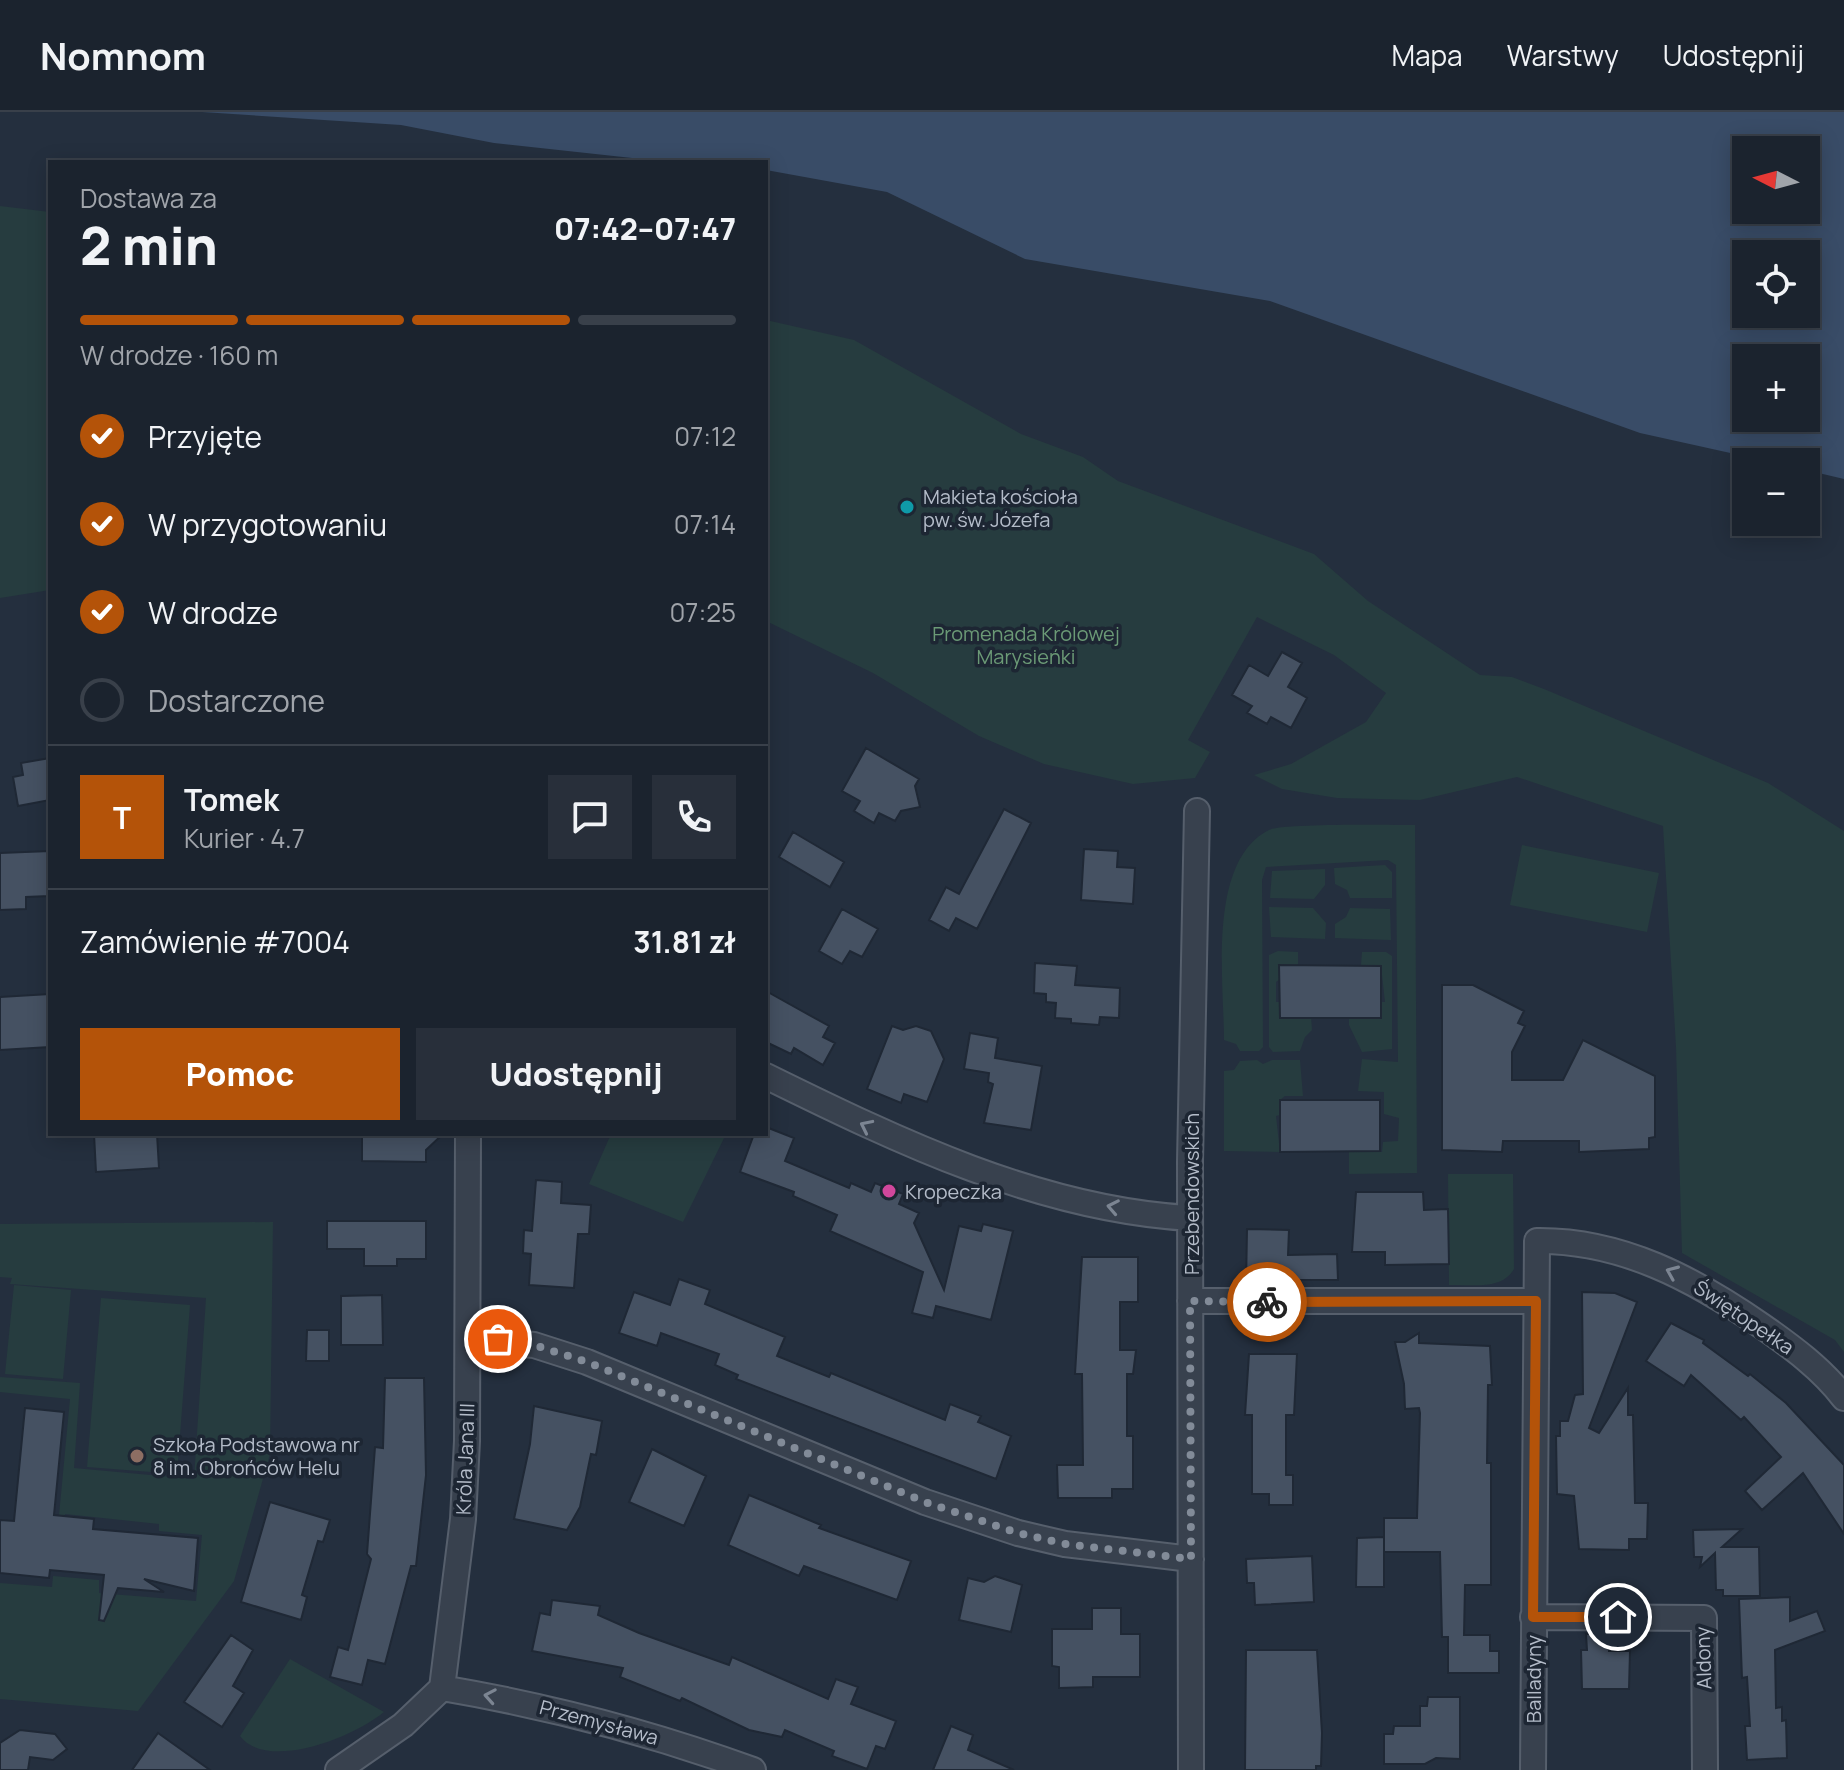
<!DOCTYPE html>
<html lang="pl">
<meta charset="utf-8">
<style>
:root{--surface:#1b232e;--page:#282f3a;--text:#f1f3f6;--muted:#a0a4aa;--line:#39404a;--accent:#b45309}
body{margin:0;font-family:Manrope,sans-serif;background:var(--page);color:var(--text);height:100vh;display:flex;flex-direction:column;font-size:30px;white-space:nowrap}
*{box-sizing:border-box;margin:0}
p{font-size:26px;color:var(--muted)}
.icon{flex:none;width:44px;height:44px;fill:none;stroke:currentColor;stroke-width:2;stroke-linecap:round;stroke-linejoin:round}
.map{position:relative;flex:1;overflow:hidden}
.sheet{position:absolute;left:48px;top:48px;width:720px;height:976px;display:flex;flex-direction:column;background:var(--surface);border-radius:0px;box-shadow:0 4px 20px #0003,0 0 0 2px var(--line)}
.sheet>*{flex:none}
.needle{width:52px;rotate:276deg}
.fabs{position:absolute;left:1732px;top:24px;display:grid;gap:16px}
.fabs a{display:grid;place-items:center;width:88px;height:88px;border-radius:0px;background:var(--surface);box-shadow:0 4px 20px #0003,0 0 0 2px var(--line);font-size:40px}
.pin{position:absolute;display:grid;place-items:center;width:68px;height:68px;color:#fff;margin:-34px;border:4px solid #fff;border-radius:50%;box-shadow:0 2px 8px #0007}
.courier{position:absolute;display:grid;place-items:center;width:80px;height:80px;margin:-40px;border:6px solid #b45309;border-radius:50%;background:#fff;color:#222;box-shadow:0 2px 10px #0007}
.head em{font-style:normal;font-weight:800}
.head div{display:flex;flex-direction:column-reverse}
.head{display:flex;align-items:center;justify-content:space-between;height:136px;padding:0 32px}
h1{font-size:52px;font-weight:800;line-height:60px}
.bar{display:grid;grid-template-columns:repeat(4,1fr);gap:12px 8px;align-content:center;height:96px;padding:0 32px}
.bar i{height:10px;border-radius:6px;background:var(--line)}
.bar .selected{background:var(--accent)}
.bar p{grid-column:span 4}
.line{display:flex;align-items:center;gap:20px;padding:0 32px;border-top:2px solid var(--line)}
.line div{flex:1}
.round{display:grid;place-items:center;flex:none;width:84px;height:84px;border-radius:0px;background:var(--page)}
ol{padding:0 32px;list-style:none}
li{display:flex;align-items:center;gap:24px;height:88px}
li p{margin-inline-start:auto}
li .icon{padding:8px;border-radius:50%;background:var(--accent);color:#fff;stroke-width:4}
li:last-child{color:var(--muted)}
li i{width:44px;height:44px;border:4px solid var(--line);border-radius:50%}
.action{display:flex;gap:16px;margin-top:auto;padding:16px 32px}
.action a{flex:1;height:92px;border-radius:0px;background:var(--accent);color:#fff;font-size:32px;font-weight:800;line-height:92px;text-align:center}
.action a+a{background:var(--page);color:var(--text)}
header{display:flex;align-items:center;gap:48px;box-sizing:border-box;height:112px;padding:0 40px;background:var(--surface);border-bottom:2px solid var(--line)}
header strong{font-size:38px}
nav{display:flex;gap:44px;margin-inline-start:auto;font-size:28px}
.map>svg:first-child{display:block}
.green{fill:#263c3f}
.water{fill:#394c67;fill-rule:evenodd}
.building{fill:#455162;stroke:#1f2835;stroke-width:2}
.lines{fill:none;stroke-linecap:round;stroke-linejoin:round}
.minor-casing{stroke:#565f6c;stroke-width:28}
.minor{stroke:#38414e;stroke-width:24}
.oneway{stroke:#7c8592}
.done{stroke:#828b98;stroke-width:8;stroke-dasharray:0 14.4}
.route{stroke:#b45309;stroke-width:10}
.culture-dot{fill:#0f9aa8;stroke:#1d2633;stroke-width:3}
.hotel-dot{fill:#d1479c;stroke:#1d2633;stroke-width:3}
.education-dot{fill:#8d6e63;stroke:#1d2633;stroke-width:3}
.labels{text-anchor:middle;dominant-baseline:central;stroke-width:7;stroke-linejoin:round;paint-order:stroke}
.poi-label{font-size:20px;fill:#b4bcc9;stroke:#1d2633;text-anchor:start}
.park-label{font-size:20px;fill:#6b9a76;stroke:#1d2633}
.street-label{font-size:20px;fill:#b4bcc9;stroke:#1d2633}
</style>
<header>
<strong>Nomnom</strong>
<nav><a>Mapa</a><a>Warstwy</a><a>Udostępnij</a></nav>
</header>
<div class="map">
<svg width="1844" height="1658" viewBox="0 0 1844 1658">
<rect width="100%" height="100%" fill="#242f3e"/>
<path class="green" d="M0,94L50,100V478L0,486Z
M766,208L854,228L1021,322L1083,345L1118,369L1314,442L1368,489L1480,563L1512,565L1544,577L1768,671L1844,719V1240L1835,1228L1682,1141L1676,935L1663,714L1517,665L1420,688L1337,686L1282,677L1254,663L1291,652L1366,610L1386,581L1334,543L1257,505L1188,628L1210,640L1195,666L1133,672L1044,652L979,624L873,561L766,509Z
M1415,713L1417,1061L1349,1062V1036L1382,1040L1383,1030L1398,1029L1399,1006L1384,1002V980L1358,979L1362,947L1398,950L1396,753L1388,748L1266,755L1262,768L1263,935L1259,939H1240L1236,932L1224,928C1224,870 1207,749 1269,718C1282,711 1393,713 1415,713Z
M1522,733L1659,761L1647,820L1510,793Z
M1385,753L1392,760V786H1350L1347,778L1335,772L1334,756Z
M1325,757V773L1314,787L1270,786L1272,759Z
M1269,795L1313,796L1326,811L1325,827L1271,825Z
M1350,796L1390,797L1391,828L1335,826V812L1346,805Z
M1278,839L1298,840V853L1276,870V890H1280V906L1311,904L1312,918L1305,925L1300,939L1273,940L1269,935V843Z
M1362,840H1386L1392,844V937L1362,940L1349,913V904L1381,906V890H1385L1381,854L1361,853Z
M1257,948L1263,952L1272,948H1300L1303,984H1285L1280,988V1003L1276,1004L1280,1040L1224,1039V959L1234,958L1240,949Z
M611,1022H726L683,1110L589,1072Z
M1448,1062H1513L1514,1157C1501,1179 1472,1172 1449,1173Z
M273,1110L270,1342L234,1469L138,1599L0,1587V1471L52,1475L53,1464L99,1468V1481L196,1489L202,1423L159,1419V1412L65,1402L63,1414H58L70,1287L0,1280V1265L80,1271L74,1356L194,1367L206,1186L10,1172L12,1166L0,1165V1112Z
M14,1173L71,1178L63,1267L5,1262Z
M101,1186L190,1193L177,1362L87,1355Z
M290,1547L384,1600C348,1629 265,1658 240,1624Z"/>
<path class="water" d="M202,0H1844V367L1806,358V350H1771L1640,321L1270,189L1025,147L887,80L766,58V50L632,46L494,31L401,13ZM1746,38H1806V98H1746ZM1746,142H1806V202H1746ZM1746,246H1806V306H1746Z"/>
<path class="building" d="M1282,540L1302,551L1288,575L1307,586L1291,616L1271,605L1267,612L1247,601L1252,594L1232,583L1249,553L1268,564Z
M866,636L919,667L915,674L920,695L901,699L895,709L879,701L874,711L854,699L860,689L842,679Z
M50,646V688L18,694L13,665L23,663L21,651Z
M1004,697L1031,711L977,817L956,806L949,819L929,808L946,775L959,782Z
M793,720L844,750L830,775L779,745Z
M1084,737L1118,739L1117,755L1135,756L1133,792L1081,788Z
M50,739V784L26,785V797L0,798V741Z
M842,797L878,817L862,845L850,839L842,852L819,839Z
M1035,851L1077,854L1075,873L1120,876L1119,906L1100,905L1099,913L1071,911V907L1055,906L1056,891L1046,890V882L1034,881Z
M1279,853L1381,854V906H1280Z
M1442,873H1473L1524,899L1518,911L1525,914L1512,940V968H1563L1583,928L1655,964V1025L1649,1026V1037L1579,1040V1029H1503L1502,1040L1442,1038Z
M766,879L829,914L823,925L835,931L823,953L794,936L791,942L766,930Z
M50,882V935L0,938V885Z
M892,914L903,918L916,914L931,919L944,947L927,990L904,982L901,991L867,977Z
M970,921L998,926L995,946L1042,954L1031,1018L984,1011L993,972L988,970L989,961L964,957Z
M1280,988H1380V1039L1280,1040Z
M766,1015L794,1026L785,1049L849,1076L851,1071L871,1080L875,1071L903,1082L899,1092L919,1101L914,1111L944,1178L959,1114L981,1119L983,1112L1013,1119L991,1208L936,1194L933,1206L912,1201L923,1160L830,1119L837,1103L793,1084L794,1080L740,1060L754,1022H766Z
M94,1022H157L159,1056L96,1060Z
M362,1022H443L426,1038V1050L362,1049Z
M536,1068L562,1070L561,1091L591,1093L589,1122H578L574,1176L529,1173L531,1142L523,1141L524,1118L532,1119Z
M1356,1080H1423L1424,1098L1448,1097L1449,1152L1385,1153V1140H1352Z
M327,1109H426V1147H397V1154H364V1137H327Z
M1247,1117L1289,1118L1288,1143L1337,1142L1338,1168H1290L1289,1173H1246Z
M1082,1145H1138V1190H1120V1238H1136L1133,1262H1127V1324H1133V1377H1112V1386H1058L1057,1353H1083L1082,1262H1075Z
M679,1167L710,1178L705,1192L785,1225L777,1244L829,1265L831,1261L945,1308L950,1292L981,1304L978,1310L1011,1324L996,1367L736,1267L738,1263L715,1253L719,1242L661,1221L657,1234L619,1221L634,1180L670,1193Z
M1582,1180L1615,1181L1637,1190L1589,1316L1599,1321L1628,1276V1303H1633L1635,1391H1648L1647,1427H1629V1438L1579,1437L1574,1384L1557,1382L1556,1324H1560V1309H1568L1575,1283L1583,1282Z
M382,1183L383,1233H341V1184Z
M1671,1211L1704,1228L1703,1231L1748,1264L1750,1262L1786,1291L1844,1353V1422L1803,1361L1762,1398L1745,1379L1781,1345L1744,1305L1741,1308L1691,1263L1684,1274L1646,1249Z
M307,1218H329V1249H306Z
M1419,1221V1231L1490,1234L1492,1273H1488L1487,1351H1491V1473H1465L1464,1523H1490V1539H1499V1561H1448V1525H1442L1440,1440H1384V1406H1417L1420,1301L1419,1296L1405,1297L1404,1272L1395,1230H1405Z
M1249,1242H1297L1294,1303H1286V1363H1293V1393H1269V1382H1252V1303H1245Z
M385,1266H424L426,1363L416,1454H411L385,1552L368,1548L362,1573L330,1565L338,1535L348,1538L371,1447L367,1442L375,1335L383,1336Z
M534,1294L602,1309L596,1343L591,1342L580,1395L567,1418L514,1407L530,1332Z
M25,1296L64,1300L54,1403L94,1407L93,1417L198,1426L194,1479L144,1467L164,1480L118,1476L104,1509L99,1508L104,1463L50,1458L49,1466L0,1461V1408L14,1409Z
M652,1337L706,1364L684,1414L629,1390Z
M749,1383L821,1413L819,1416L911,1449L897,1488L804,1454L799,1464L728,1433Z
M270,1390L330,1408L323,1430L318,1429L302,1483L307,1485L301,1508L241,1490Z
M1742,1417L1722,1435H1759L1760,1484H1723V1478H1716L1715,1441L1700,1455L1702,1445H1694L1693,1418Z
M1384,1425V1475H1356L1357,1426Z
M1312,1444L1314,1490L1255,1493L1254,1471H1247L1246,1447Z
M995,1464L1022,1473L1011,1520L959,1508L968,1466L984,1470Z
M1790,1485V1509L1817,1499L1825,1519L1775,1538L1776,1596L1782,1595V1609L1786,1608L1787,1646L1747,1648L1745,1614H1750L1747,1565L1742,1566L1739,1487Z
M552,1488L600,1494L598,1503L639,1521L729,1553L732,1545L828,1587L836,1567L858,1575L851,1592L896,1609L885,1637L876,1634L867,1657L832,1644L834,1639L785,1618L782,1625L749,1618L682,1586L680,1589L620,1565L623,1556L532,1539L540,1501L550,1503Z
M1092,1496H1121V1522H1140V1565H1093V1575L1059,1576V1555L1052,1554V1517H1092Z
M1608,1521L1609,1539H1630L1629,1577H1582L1581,1538H1587L1586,1522Z
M231,1523L253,1538L233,1574L244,1581L222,1615L184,1590Z
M1246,1538H1317L1322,1621L1321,1654H1316V1658H1245Z
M1428,1585H1460V1647L1436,1646L1425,1652H1384V1622H1393L1394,1614H1420V1594H1427Z
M951,1614L973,1623L968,1638L1014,1658H933Z
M20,1618L55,1622L67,1637L53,1648L30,1645L28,1658H0V1631Z
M158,1621L210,1658H132Z"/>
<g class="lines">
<g class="minor-casing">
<path id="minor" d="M766,964C898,1029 1041,1098 1190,1106
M1190,1189H1536
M468,1227L534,1233L587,1250L925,1390L1018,1421L1065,1432L1191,1447
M1533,1505L1704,1506L1705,1658
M442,1576L463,1407L467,1329L468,1022
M442,1576C548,1594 652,1621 753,1658
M338,1658L403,1613L442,1576
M1191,1658L1190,1050L1197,699
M1533,1658L1537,1129C1621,1128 1694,1167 1762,1214C1792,1235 1822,1257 1844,1286"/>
</g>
<use href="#minor" class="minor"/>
</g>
<defs><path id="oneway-chevron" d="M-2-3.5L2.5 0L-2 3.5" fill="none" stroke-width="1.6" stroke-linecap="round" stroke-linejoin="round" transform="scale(2)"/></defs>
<g class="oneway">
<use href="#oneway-chevron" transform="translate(866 1014) rotate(-154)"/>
<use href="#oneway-chevron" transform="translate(1113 1095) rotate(-169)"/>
<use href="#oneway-chevron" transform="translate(1672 1160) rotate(-157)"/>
<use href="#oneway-chevron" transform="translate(490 1584) rotate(-170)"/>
</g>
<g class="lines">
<path class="done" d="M498,1227L534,1233L587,1250L925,1390L1018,1421L1065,1432L1191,1447L1190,1189L1267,1190"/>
<path class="route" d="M1267,1190L1536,1189L1533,1505H1618"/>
</g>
<circle class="culture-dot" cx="907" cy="395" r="8"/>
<circle class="hotel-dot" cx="889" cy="1079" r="8"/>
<circle class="education-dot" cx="137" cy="1344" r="8"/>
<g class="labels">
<g class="poi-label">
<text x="923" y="384">Makieta kościoła<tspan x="923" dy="23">pw. św. Józefa</tspan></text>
<text x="905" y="1079">Kropeczka</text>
<text x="153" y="1332">Szkoła Podstawowa nr<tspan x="153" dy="23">8 im. Obrońców Helu</tspan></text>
</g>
<g class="park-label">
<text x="1026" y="521">Promenada Królowej<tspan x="1026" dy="23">Marysieńki</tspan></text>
</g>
<g class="street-label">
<text transform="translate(1191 1082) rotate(-90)">Przebendowskich</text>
<text transform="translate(1744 1205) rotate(34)">Świętopełka</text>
<text transform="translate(465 1347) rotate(-88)">Króla Jana III</text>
<text transform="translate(1703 1546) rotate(-92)">Aldony</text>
<text transform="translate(1533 1567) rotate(-90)">Balladyny</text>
<text transform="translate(599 1610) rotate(15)">Przemysława</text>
</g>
</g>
</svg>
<div class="fabs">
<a><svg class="needle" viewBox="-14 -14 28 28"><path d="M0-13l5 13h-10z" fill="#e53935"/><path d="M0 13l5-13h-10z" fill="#a0a4aa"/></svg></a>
<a><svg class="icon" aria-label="locate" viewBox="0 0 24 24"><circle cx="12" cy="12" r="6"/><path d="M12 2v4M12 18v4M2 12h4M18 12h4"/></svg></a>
<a>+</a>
<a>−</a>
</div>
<div class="pin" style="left:498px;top:1227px;background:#ea580c"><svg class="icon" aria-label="bag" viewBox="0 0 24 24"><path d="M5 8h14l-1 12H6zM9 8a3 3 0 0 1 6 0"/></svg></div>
<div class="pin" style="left:1618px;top:1505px;background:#1f2937"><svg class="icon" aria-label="home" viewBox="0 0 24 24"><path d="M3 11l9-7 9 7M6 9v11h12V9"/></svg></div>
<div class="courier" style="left:1267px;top:1190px"><svg class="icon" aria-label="bike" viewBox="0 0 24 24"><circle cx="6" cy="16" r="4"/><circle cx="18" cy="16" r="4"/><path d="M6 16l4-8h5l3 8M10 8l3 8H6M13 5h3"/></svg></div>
<section class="sheet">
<div class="head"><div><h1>2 min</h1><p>Dostawa za</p></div><em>07:42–07:47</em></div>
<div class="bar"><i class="selected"></i><i class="selected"></i><i class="selected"></i><i></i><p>W drodze · 160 m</p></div>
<ol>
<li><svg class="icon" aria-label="check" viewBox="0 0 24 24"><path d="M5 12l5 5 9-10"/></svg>Przyjęte<p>07:12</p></li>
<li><svg class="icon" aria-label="check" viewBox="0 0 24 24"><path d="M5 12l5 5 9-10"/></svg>W przygotowaniu<p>07:14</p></li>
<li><svg class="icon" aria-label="check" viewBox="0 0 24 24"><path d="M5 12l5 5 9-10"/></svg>W drodze<p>07:25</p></li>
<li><i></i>Dostarczone</li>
</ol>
<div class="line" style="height:144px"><b class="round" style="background:var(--accent);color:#fff">T</b><div><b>Tomek</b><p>Kurier · 4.7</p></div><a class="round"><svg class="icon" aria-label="chat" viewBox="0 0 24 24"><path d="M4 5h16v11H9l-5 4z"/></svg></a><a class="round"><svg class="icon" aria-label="phone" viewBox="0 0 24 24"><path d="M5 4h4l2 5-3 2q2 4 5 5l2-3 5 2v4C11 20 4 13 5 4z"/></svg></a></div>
<div class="line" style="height:104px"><div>Zamówienie #7004</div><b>31.81 zł</b></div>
<div class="action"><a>Pomoc</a><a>Udostępnij</a></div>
</section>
</div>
